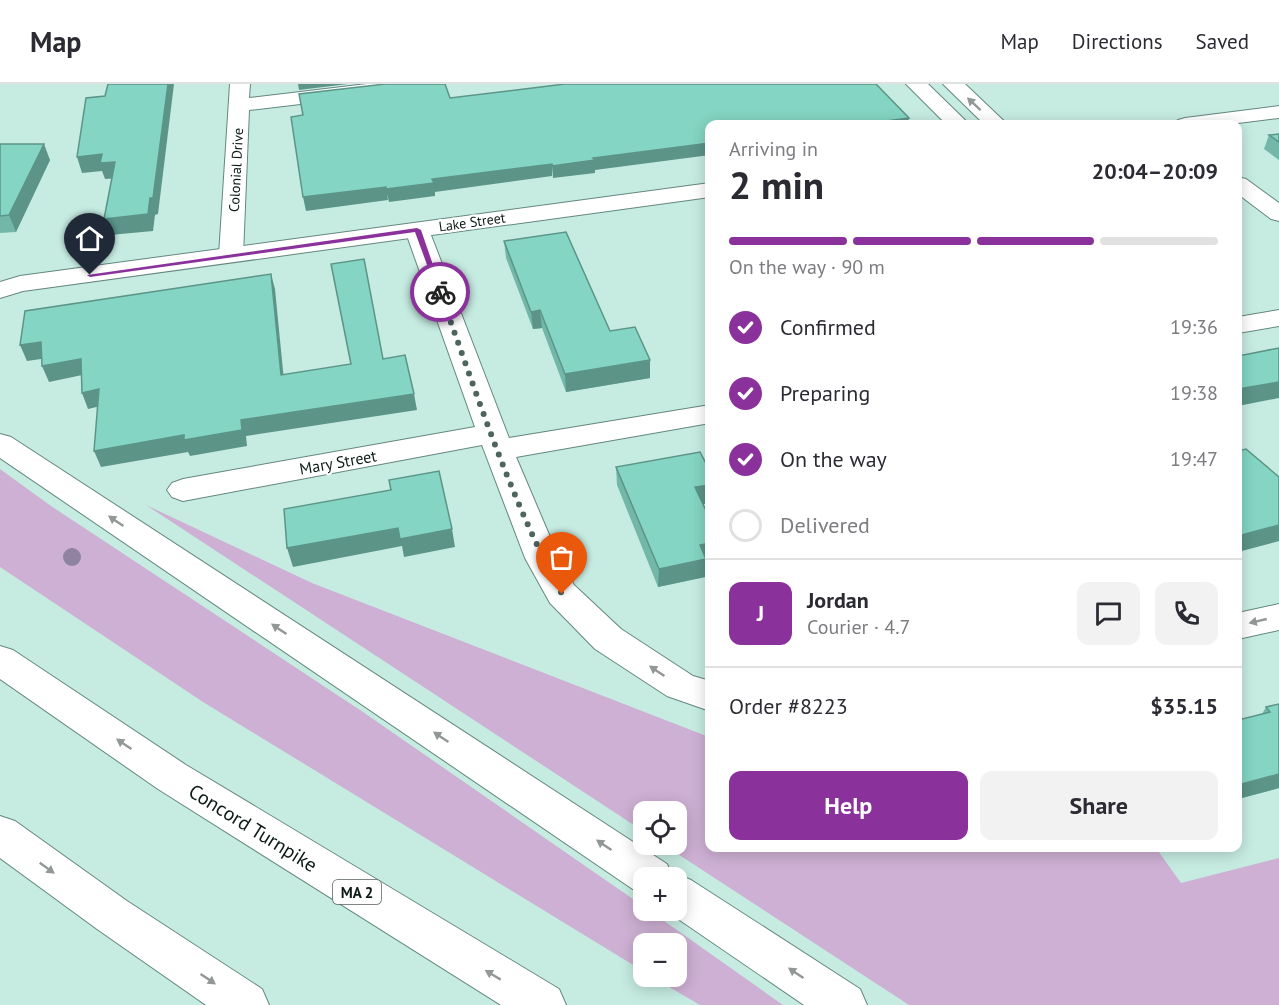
<!DOCTYPE html>
<meta charset="utf-8">
<style>
:root{--surface:#fff;--page:#f2f2f3;--text:#2b2b33;--muted:#7c7c81;--line:#e1e1e2;--accent:#8b319c}
body{margin:0;font-family:"PT Sans",sans-serif;background:var(--page);color:var(--text);height:100vh;display:flex;flex-direction:column;font-size:22px;white-space:nowrap}
*{box-sizing:border-box;margin:0}
p{font-size:20px;color:var(--muted)}
.icon{flex:none;width:33px;height:33px;fill:none;stroke:currentColor;stroke-width:2;stroke-linecap:round;stroke-linejoin:round}
.map{position:relative;flex:1;overflow:hidden}
.details{position:absolute;left:705px;top:36px;width:537px;height:732px;display:flex;flex-direction:column;background:var(--surface);border-radius:12px;box-shadow:0 3px 15px #0003}
.details>*{flex:none}
.buttons{position:absolute;left:633px;top:717px;display:grid;gap:12px}
.buttons a{display:grid;place-items:center;width:54px;height:54px;border-radius:12px;background:var(--surface);box-shadow:0 3px 15px #0003;font-size:30px}
.pin{position:absolute;display:grid;place-items:center;width:51px;height:51px;color:#fff;margin:-62px -26px;border-radius:50% 50% 50% 0;rotate:-45deg;box-shadow:0 0 6px #0007}
.pin .icon{rotate:45deg}
.courier{position:absolute;display:grid;place-items:center;width:60px;height:60px;margin:-30px;border:4px solid #8b319c;border-radius:50%;background:#fff;color:#222;box-shadow:0 2px 8px #0007}
.summary em{font-style:normal;font-weight:600}
.summary div{display:flex;flex-direction:column-reverse}
.summary{display:flex;align-items:center;justify-content:space-between;height:102px;padding:0 24px}
h1{font-size:39px;font-weight:600;line-height:45px}
.bar{display:grid;grid-template-columns:repeat(4,1fr);gap:9px 6px;align-content:center;height:72px;padding:0 24px}
.bar i{height:8px;border-radius:4px;background:var(--line)}
.bar .current{background:var(--accent)}
.bar p{grid-column:span 4}
.line{display:flex;align-items:center;gap:15px;padding:0 24px;border-top:2px solid var(--line)}
.line div{flex:1}
.round{display:grid;place-items:center;flex:none;width:63px;height:63px;border-radius:12px;background:var(--page)}
ol{padding:0 24px;list-style:none}
li{display:flex;align-items:center;gap:18px;height:66px}
li p{margin-inline-start:auto}
li .icon{padding:6px;border-radius:50%;background:var(--accent);color:#fff;stroke-width:4}
li:last-child{color:var(--muted)}
li i{width:33px;height:33px;border:3px solid var(--line);border-radius:50%}
.primary-button{display:flex;gap:12px;margin-top:auto;padding:12px 24px}
.primary-button a{flex:1;height:69px;border-radius:12px;background:var(--accent);color:#fff;font-size:24px;font-weight:600;line-height:69px;text-align:center}
.primary-button a+a{background:var(--page);color:var(--text)}
header{display:flex;align-items:center;gap:36px;box-sizing:border-box;height:84px;padding:0 30px;background:var(--surface);border-bottom:2px solid var(--line)}
header strong{font-size:28px}
nav{display:flex;gap:33px;margin-inline-start:auto;font-size:21px}
.map>svg:first-child{display:block}
.green{fill:#ceb0d4}
.lines{fill:none;stroke-linecap:round;stroke-linejoin:round}
.minor-casing{stroke:#64877e;stroke-width:2}
.secondary-casing{stroke:#64877e;stroke-width:2}
.motorway-casing{stroke:#64877e;stroke-width:2}
.minor{fill:#fff;fill-rule:evenodd}
.secondary{fill:#fff;fill-rule:evenodd}
.motorway{fill:#fff;fill-rule:evenodd}
.tree{fill:#8e84a1}
.wall{fill:#72b7a8}
.shaded-wall{fill:#5c9588}
.building{fill:#84d5c3;stroke:#5c9588;stroke-width:1.5}
.oneway{fill:#929897}
.route{fill:#8b319c}
.done{stroke:#4e645f;stroke-width:6;stroke-dasharray:0 10.8}
.labels{text-anchor:middle;dominant-baseline:central;stroke-width:4.5;stroke-linejoin:round;paint-order:stroke}
.far-street-label{font-size:14px;fill:#0d1b18;stroke:#fff}
.shield{fill:#fff;stroke:#565f5d;stroke-width:1.5}
.shield-label{font-size:15px;font-weight:bold;fill:#0d1b18}
.street-label{font-size:16px;fill:#0d1b18;stroke:#fff}
.near-street-label{font-size:20px;fill:#0d1b18;stroke:#fff}
</style>
<header>
<strong>Map</strong>
<nav><a>Map</a><a>Directions</a><a>Saved</a></nav>
</header>
<div class="map">
<svg width="1279" height="921" viewBox="0 0 1279 921">
<rect width="100%" height="100%" fill="#c6ece2"/>
<path class="green" d="M0,385L51,422L363,628L643,822L644,826L650,827L783,921H700L652,893L676,892V860H644L643,887L203,618L0,483Z
M146,421L312,499L709,653L710,764H1156L1181,799L1279,774V921H909L664,761L676,760V728H644L643,747Z"/>
<g class="lines">
<g class="minor-casing">
<path id="minor" d="M230,0H250L249,14L367,0H429L426,4L419,6L249,26L243,171L240,176L231,178L222,176L219,171Z
M906,0H928L969,40H946Z
M943,0H965L1007,40H984Z
M1238,93L1246,95L1279,119V137L1271,135L1238,110Z
M417,139L426,141L429,146L509,354L710,321V339L516,373L559,474L574,501L621,545L693,592L710,597V627L667,612L595,565L550,519L525,474L482,361L183,417L172,413L167,406L172,399L183,395L475,343L405,146L408,141Z
M1279,226V242L1238,249V233Z
M1279,520V546L1238,555V529Z"/>
</g>
<g class="secondary-casing">
<path id="secondary" d="M1279,22V34L1230,40H1174L1178,36L1185,34Z
M710,99V113L23,207L0,214V198L20,192Z"/>
</g>
<g class="motorway-casing">
<path id="motorway" d="M0,350L11,353L667,780L672,792L676,790L691,796L860,905L867,921H804L665,826H676V794H644V810L637,808L0,374Z
M0,562L13,566L186,681L559,905L566,921H501L158,705L0,595Z
M0,732L15,737L127,817L262,905L269,921H206L97,845L0,774Z"/>
</g>
<use href="#minor" class="minor"/>
<use href="#secondary" class="secondary"/>
<use href="#motorway" class="motorway"/>
</g>
<circle class="tree" cx="72" cy="473" r="9"/>
<path class="wall" d="M1279,50V76L1264,65L1269,51Z
M0,60L50,76L16,148L0,149Z
M710,128V152L706,145V129Z
M504,157L610,247L650,294L566,308L542,244L533,245L506,174Z
M616,383L710,387V419L703,420L706,478L705,493L658,503L617,401Z
M1279,620V704L1238,715V636L1262,630L1266,623Z"/>
<path class="shaded-wall" d="M168,0H174L158,130L155,131L153,147L110,151L104,135L150,114Z
M298,0H348L299,6Z
M909,34L908,40H863Z
M710,59V71L595,86V89L553,94L552,82L593,74Z
M44,60L50,76L16,148L9,131Z
M102,70L115,78L120,94L105,95L102,87L82,89L77,73Z
M552,80V92L435,108V112L389,118L386,105L432,95Z
M386,103L388,116L306,127L303,113Z
M271,190L275,205L285,307L281,291Z
M540,226L542,244L533,245L531,228Z
M41,258L48,274L27,277L20,261Z
M81,275L87,290L49,298L42,282Z
M650,276V294L566,308L565,290Z
M1279,298V314L1238,322V305Z
M99,305L105,321L88,325L82,309Z
M414,310L417,326L246,352L247,362L190,372L188,368L101,383L94,367L184,351L241,336Z
M710,401V419L694,422L695,403Z
M1279,441V457L1238,468V452Z
M398,444L452,445L455,463L404,473L402,462L293,483L287,464Z
M710,459V477L706,478L705,493L658,503L659,485L700,461Z
M1279,690V704L1238,715V701Z"/>
<path class="building" d="M108,0H168L153,114H150L148,130L104,135L115,78L100,79L102,70L77,73L86,14L105,12Z
M385,0H445L450,14L565,0H876L909,34L863,40H710V59L593,74L595,76L552,82V80L432,95L434,99L386,105V103L303,113L291,33L303,31L299,10Z
M1279,50V58L1269,51Z
M0,60H44L9,131L0,132Z
M566,148L610,247L635,243L650,276L565,290L540,226L531,228L504,157Z
M364,175L383,275L405,271L414,310L241,336L242,346L184,356V351L94,367L99,305L82,309L81,275L42,282L41,258L20,261L25,227L271,190L281,291L351,280L331,180Z
M1279,264V298L1238,305V272Z
M1246,365L1279,393V441L1238,452V367Z
M700,368L710,387V401L695,403L710,435V459L700,461L706,475L659,485L616,383Z
M439,387L452,445L400,455L398,444L287,464L284,425L391,406L389,396Z
M1279,620V690L1238,701V636L1270,628L1266,623Z"/>
<defs><path id="oneway-solid" d="M-6-.8H1V-3.2L6.5 0L1 3.2V.8H-6Z" transform="scale(1.5)"/></defs>
<g class="oneway">
<use href="#oneway-solid" transform="translate(974 20) rotate(-137)"/>
<use href="#oneway-solid" transform="translate(116 437) rotate(-146)"/>
<use href="#oneway-solid" transform="translate(1258 537) rotate(167)"/>
<use href="#oneway-solid" transform="translate(279 545) rotate(-146)"/>
<use href="#oneway-solid" transform="translate(657 587) rotate(-146)"/>
<use href="#oneway-solid" transform="translate(441 653) rotate(-146)"/>
<use href="#oneway-solid" transform="translate(124 660) rotate(-146)"/>
<use href="#oneway-solid" transform="translate(604 761) rotate(-146)"/>
<use href="#oneway-solid" transform="translate(47 784) rotate(36)"/>
<use href="#oneway-solid" transform="translate(796 889) rotate(-146)"/>
<use href="#oneway-solid" transform="translate(493 891) rotate(-149)"/>
<use href="#oneway-solid" transform="translate(208 895) rotate(34)"/>
</g>
<path class="route" d="M417,144L421,146L443,210L437,208L415,148L90,193L87,191Z"/>
<g class="lines">
<path class="done" d="M440,208C477,310 510,415 562,510"/>
</g>
<g class="labels">
<g class="far-street-label">
<text transform="translate(236 86) rotate(-87)">Colonial Drive</text>
<text transform="translate(472 138) rotate(-8)">Lake Street</text>
</g>
<rect class="shield" x="333" y="796" width="48" height="24" rx="4.5"/>
<g class="shield-label">
<text x="357" y="808">MA 2</text>
</g>
<g class="street-label">
<text transform="translate(338 378) rotate(-10)">Mary Street</text>
</g>
<g class="near-street-label">
<text transform="translate(253 744) rotate(32)">Concord Turnpike</text>
</g>
</g>
</svg>
<div class="buttons">
<a><svg class="icon" aria-label="locate" viewBox="0 0 24 24"><circle cx="12" cy="12" r="6"/><path d="M12 2v4M12 18v4M2 12h4M18 12h4"/></svg></a>
<a>+</a>
<a>−</a>
</div>
<div class="pin" style="left:562px;top:510px;background:#ea580c"><svg class="icon" aria-label="bag" viewBox="0 0 24 24"><path d="M5 8h14l-1 12H6zM9 8a3 3 0 0 1 6 0"/></svg></div>
<div class="pin" style="left:90px;top:191px;background:#1f2937"><svg class="icon" aria-label="home" viewBox="0 0 24 24"><path d="M3 11l9-7 9 7M6 9v11h12V9"/></svg></div>
<div class="courier" style="left:440px;top:208px"><svg class="icon" aria-label="bike" viewBox="0 0 24 24"><circle cx="6" cy="16" r="4"/><circle cx="18" cy="16" r="4"/><path d="M6 16l4-8h5l3 8M10 8l3 8H6M13 5h3"/></svg></div>
<section class="details">
<div class="summary"><div><h1>2 min</h1><p>Arriving in</p></div><em>20:04–20:09</em></div>
<div class="bar"><i class="current"></i><i class="current"></i><i class="current"></i><i></i><p>On the way · 90 m</p></div>
<ol>
<li><svg class="icon" aria-label="check" viewBox="0 0 24 24"><path d="M5 12l5 5 9-10"/></svg>Confirmed<p>19:36</p></li>
<li><svg class="icon" aria-label="check" viewBox="0 0 24 24"><path d="M5 12l5 5 9-10"/></svg>Preparing<p>19:38</p></li>
<li><svg class="icon" aria-label="check" viewBox="0 0 24 24"><path d="M5 12l5 5 9-10"/></svg>On the way<p>19:47</p></li>
<li><i></i>Delivered</li>
</ol>
<div class="line" style="height:108px"><b class="round" style="background:var(--accent);color:#fff">J</b><div><b>Jordan</b><p>Courier · 4.7</p></div><a class="round"><svg class="icon" aria-label="chat" viewBox="0 0 24 24"><path d="M4 5h16v11H9l-5 4z"/></svg></a><a class="round"><svg class="icon" aria-label="phone" viewBox="0 0 24 24"><path d="M5 4h4l2 5-3 2q2 4 5 5l2-3 5 2v4C11 20 4 13 5 4z"/></svg></a></div>
<div class="line" style="height:78px"><div>Order #8223</div><b>$35.15</b></div>
<div class="primary-button"><a>Help</a><a>Share</a></div>
</section>
</div>
